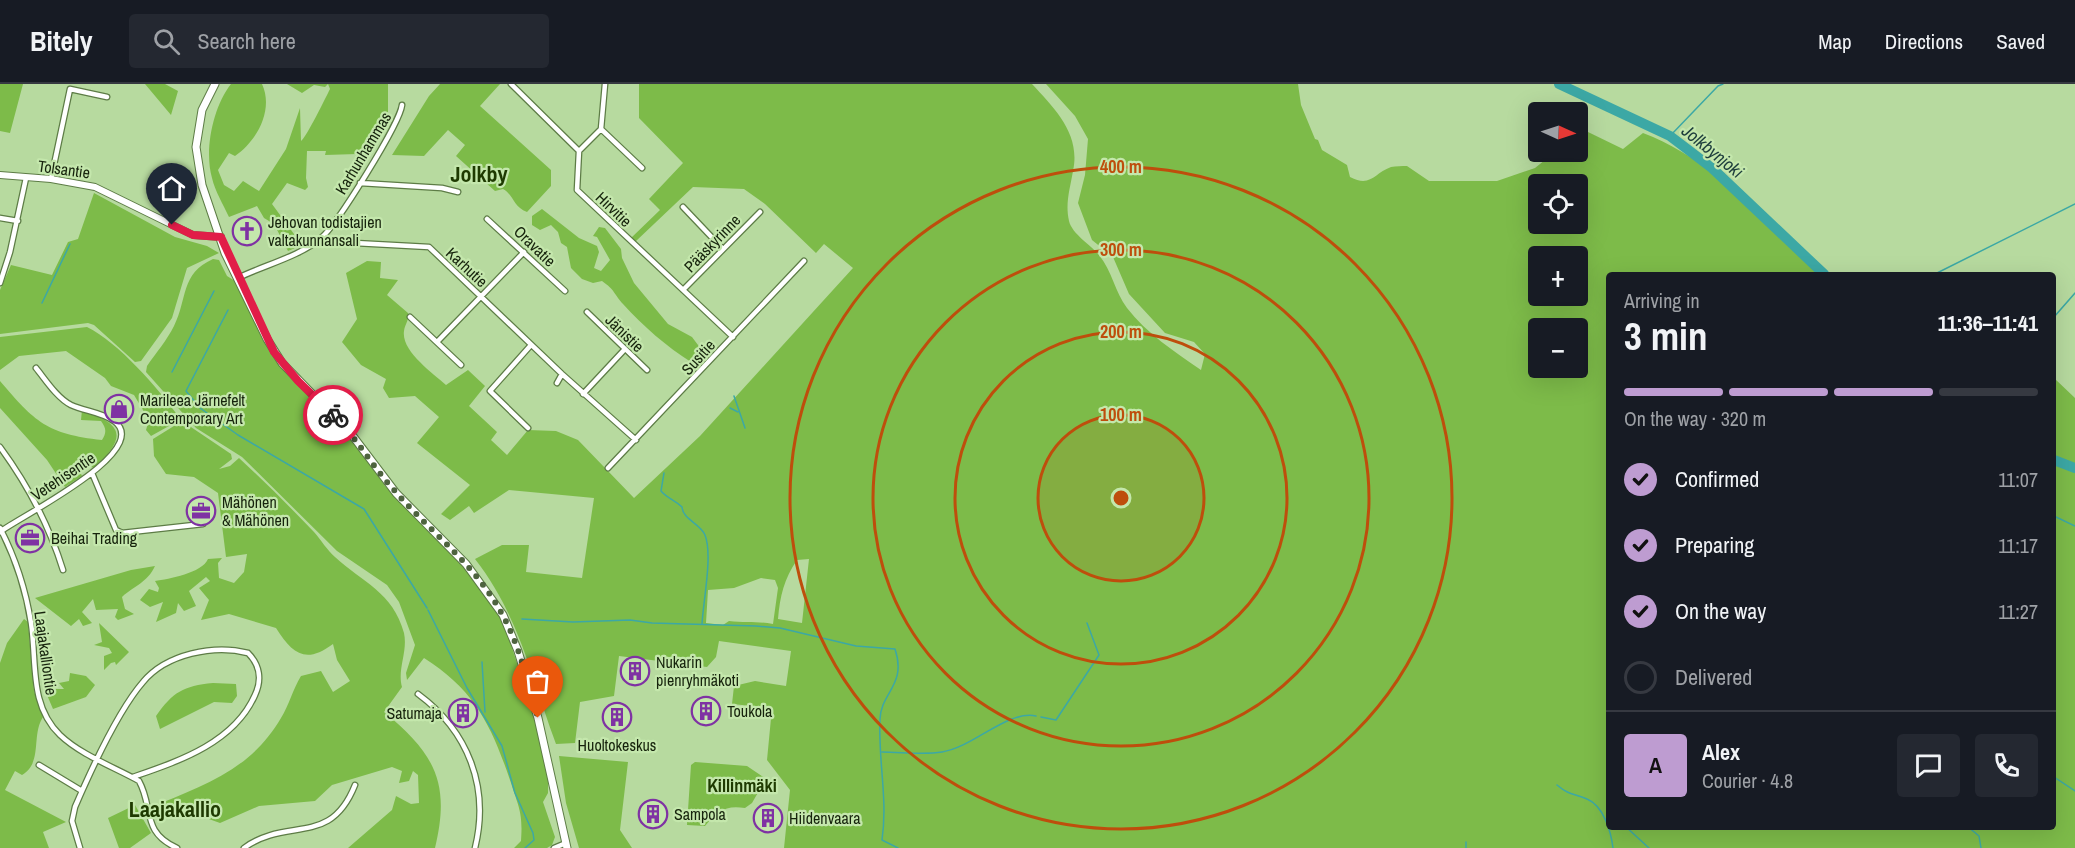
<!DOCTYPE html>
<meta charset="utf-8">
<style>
:root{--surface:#171b24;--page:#242831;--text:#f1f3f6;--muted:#9ea1a6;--line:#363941;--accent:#be9cd1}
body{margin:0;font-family:"Archivo Narrow",sans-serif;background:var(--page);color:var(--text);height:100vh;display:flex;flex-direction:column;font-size:22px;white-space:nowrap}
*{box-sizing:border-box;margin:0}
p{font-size:20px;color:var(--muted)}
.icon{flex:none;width:33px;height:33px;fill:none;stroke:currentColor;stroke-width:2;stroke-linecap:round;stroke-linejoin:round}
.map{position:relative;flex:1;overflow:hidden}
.details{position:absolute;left:1606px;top:188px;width:450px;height:558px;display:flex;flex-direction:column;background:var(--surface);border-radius:6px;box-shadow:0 6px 24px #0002}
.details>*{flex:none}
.needle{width:39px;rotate:93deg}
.fabs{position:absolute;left:1528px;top:18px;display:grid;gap:12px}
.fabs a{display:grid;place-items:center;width:60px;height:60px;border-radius:6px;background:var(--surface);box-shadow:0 6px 24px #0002;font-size:30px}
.pin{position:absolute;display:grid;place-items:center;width:51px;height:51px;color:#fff;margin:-62px -26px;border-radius:50% 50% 50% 0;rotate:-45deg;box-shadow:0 0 6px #0007}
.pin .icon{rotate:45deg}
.courier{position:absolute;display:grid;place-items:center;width:60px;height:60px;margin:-30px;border:4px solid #e11d48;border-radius:50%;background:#fff;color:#222;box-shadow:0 2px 8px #0007}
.head em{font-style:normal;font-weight:800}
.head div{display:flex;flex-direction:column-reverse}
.head{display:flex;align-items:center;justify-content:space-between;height:102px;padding:0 18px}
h1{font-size:39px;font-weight:800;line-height:45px}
.bar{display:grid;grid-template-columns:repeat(4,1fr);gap:9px 6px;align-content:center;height:72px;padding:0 18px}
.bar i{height:8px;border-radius:4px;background:var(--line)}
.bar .on{background:var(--accent)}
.bar p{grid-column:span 4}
.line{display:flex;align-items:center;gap:15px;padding:0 18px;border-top:2px solid var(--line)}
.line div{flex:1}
.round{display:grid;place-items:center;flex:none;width:63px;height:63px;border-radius:6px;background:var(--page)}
ol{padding:0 18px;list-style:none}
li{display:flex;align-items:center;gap:18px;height:66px}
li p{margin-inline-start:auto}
li .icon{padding:6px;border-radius:50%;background:var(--accent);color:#111;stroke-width:4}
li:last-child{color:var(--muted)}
li i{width:33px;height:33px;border:3px solid var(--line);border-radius:50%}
header{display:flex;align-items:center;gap:36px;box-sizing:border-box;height:84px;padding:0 30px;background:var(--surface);border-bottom:2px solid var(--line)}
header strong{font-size:28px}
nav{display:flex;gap:33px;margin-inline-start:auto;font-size:21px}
.search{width:420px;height:54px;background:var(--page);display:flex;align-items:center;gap:15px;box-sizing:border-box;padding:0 21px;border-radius:6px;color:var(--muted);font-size:22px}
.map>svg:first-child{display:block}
.green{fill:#7dbb49;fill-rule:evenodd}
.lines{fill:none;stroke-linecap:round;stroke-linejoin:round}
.stream{stroke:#3ca8a5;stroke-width:1.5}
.river{stroke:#3ca8a5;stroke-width:10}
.minor-casing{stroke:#5d7c46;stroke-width:7}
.tertiary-casing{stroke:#5d7c46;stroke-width:8}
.secondary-casing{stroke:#5d7c46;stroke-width:9}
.minor{stroke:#fff;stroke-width:4.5}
.tertiary{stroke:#fff;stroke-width:6}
.secondary{stroke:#fff;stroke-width:7}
.done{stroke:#4e633f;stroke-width:6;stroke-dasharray:0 10.8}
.route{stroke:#e11d48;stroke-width:8}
.ring{fill:none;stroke:#be4e0c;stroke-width:3}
.labels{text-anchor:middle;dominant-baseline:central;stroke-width:4.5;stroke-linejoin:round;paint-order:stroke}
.street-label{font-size:16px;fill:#16230c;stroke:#c4e7ac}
.poi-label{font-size:16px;fill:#16230c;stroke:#c4e7ac;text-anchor:start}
.water-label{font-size:18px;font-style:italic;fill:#1d3d3c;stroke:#c4e7ac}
.neighbourhood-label{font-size:18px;font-weight:bold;fill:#1e3a01;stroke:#c4e7ac}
.district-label{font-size:22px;font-weight:bold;fill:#1e3a01;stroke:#c4e7ac}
.centre{fill:#be4e0c;stroke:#c4e7ac;stroke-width:3}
.ring-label{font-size:18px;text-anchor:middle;font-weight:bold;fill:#be4e0c;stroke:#c4e7ac;stroke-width:4.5;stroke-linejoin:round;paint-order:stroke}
</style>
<header>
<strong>Bitely</strong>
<div class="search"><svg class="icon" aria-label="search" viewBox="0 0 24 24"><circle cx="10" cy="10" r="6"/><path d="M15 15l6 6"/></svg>Search here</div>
<nav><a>Map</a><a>Directions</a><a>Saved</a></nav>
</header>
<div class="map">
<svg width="2075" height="764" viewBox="0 0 2075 764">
<rect width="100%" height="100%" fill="#b7da9f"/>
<path class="green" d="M0,0H23L10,49L0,47Z
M145,0H165L178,7L171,31Z
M231,0H262C274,26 257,57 235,72L229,69L218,86L224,101L234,107L243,97L259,107L286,65L300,24L301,57C306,54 326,13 330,5L328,0L325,3L314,1L302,9L287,0H388V35L362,75L357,70L325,71L326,67H307L306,94L308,103L305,106L287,99L272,120L302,161L288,167L274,140L264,134L257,122L229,133C223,120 215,107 212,94C204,66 213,23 231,0Z
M440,0H500L480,22L551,86V102L527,128C513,123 514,111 503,105L495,107L456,72L465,61L448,46L424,72L392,71L429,12Z
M639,0H1032C1055,25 1081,50 1073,87C1070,105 1065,119 1069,137C1072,150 1091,161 1099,171C1112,187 1115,208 1127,224C1146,249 1175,268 1201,286L1205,270L1194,258L1165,249L1129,210L1113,173L1092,156L1078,119L1085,91L1088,55L1075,32L1046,0H1298L1301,21L1315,55L1318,56L1322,66L1347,81L1350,93C1371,104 1374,89 1391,83C1396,82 1402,82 1407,82L1429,97H1497L1535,84L1555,68H1578V50L1588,48L1623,65L1643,49C1715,76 1766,139 1820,190H1610V742H2054V294L2075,314V764H784L790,706L767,676L772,624L732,620L734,602L755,597L786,602L791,567L719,557L716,573L707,583L619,572L614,612L580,618L575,659L556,660C532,595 519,531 475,475L502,461H529L526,488L582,494L594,414L509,406L474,429L469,422L450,436L441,430L470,401L417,359L439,333L415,312L389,314L383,304L386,295L361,281L342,258L357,235L346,189L367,177L381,178L380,194L398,196L387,211L408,229C409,237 405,240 404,247C401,267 433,289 446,301L468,286L485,302L469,322L497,348L491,356L507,371L528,346L556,347L578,356L634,414L700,352L853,184L824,160L816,169L765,120L744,105L693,103L635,158L631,154L660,126L649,115L683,79L639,34ZM1539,100H1578V140H1539ZM1539,172H1578V212H1539ZM1539,244H1578V284H1539ZM809,475L802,539L778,535C780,512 784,495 797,476ZM761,494L775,496L778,504L773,540C758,537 745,539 729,537L723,541L706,539L708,506L734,504Z
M94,109L175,153L207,162L219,169L187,184L172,234L141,277L135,278L94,241L88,239L0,250V206L11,181L52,191L68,158L78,155Z
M542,125L579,154L597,162L599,168L594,184L601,187L610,176L597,153L593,152L599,143L605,144L621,165L622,174L634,199L668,240L692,253L701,265L698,277L691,278C667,263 643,242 623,220C614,210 615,206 602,197L593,199L582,195L571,184L567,163L561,159L558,148L551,141L540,146L532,141V132Z
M213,175L219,176L227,192L235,197L262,252L286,288L355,358L385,402L448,465L477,498L502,534L534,630L548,691V709L543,718L555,753L552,761L547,764H514L521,757C523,729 519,724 511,699C492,643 476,607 424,574L407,596L406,589L415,561L399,518L387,501L337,467L242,373L196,344L146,288L147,282C156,269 167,256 174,242C188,214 180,190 213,175Z
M87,243C119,259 158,304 179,333L178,337L151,352L146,346L149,336L134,311L111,302L105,294L66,267L19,272L0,286V253Z
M0,297C35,338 47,350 102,356C107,348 106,344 101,337L81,336L82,326C124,341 127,352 95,384L91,383L95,380L92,375L85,373L75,377L82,392L65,403L47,376L0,324Z
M182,337L231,370L232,375L219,385L230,382L239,374C265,398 290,423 314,448C321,456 327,466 335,473C362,498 393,508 404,549C408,568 397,585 402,603L384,628C434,669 451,698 435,764H348L392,726L396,712L411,720L419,719L418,691L413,687L409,697L399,699L402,687L392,683L332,701L315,717L259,722L220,739L170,721L151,731L149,724C202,702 250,687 281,634C289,621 293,605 301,592L321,587L333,608L350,597L337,576L333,560C305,581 292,569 276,544L229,530L201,536L209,516L199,504L210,497L206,493L189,507L196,522L184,527L178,519L176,529L156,538L163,518L150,523L140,516L149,505L158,508L159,504L155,497C169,495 202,489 208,475L222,474L218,479L219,494L234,499L244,488L247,470L226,473L218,409L194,393L166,390L154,372L153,355Z
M155,482C147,499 135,501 122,513L125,525L134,530L118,536L115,533L118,525L96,526L93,515L82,528L92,539L83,542L79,535L71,542L35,514L131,486Z
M24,535L28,538L34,607L43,633C31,651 43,679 22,691L15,687L5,706L66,738L43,748L49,764H0V579L7,559Z
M99,539L129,568L116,581L115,578L111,579L104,586V572L112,569L109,564L94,561L102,558Z
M70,589L86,592L95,601L86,613L53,625L47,611L52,609V605H64L59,599L69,597Z
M213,599L236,600L237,612L232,619L214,618L160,645L156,632C173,608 183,602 213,599Z
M559,672L628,678L620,746L632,764H579L566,719Z
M695,678L747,682L772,699L760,705L752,719L745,724C725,721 718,727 705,742L687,741L691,681Z
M135,721L151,749L130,764H119L108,734Z"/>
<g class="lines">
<path class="stream" d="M1670,52L1718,2L1723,0
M1935,190L2075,120
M42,219L70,160
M228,226L186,307L200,324L238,351L364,425L427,524
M2054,233L2075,209
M172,288L214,207
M734,312L745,344
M730,324L738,328
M664,389L661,407C668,415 675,416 682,423C683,436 700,439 705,451C713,471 703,518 702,540
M2054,432L2075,442
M428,526L467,604L502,662L515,709L533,749L534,756L525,764
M522,535L573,538L630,536L652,539L756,542L780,544L856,562L895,565C907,601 881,608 880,635C878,676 888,715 882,756L898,764
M482,578L485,628
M1041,633L1056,636L1099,571L1087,539
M882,668C901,668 923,671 942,668C974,663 1007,626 1036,632
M2054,693L2075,707
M1557,701C1570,712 1574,709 1587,715C1604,722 1611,748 1613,764
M1625,742L1649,764
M1967,742L1979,752L1981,764
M1611,745L1616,742
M1466,758V764"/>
<path class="river" d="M1559,0L1670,52L1712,84L1824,190
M2054,376L2075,384"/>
<g class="minor-casing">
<path id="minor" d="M511,0L579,67L577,106L733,253
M605,0L601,45L642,84
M579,67L601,45
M51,95L70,5L107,13
M360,99L442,104L458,108
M683,123L722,164
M0,134L18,137
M487,135L565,207
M318,157L429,163L562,290L636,356
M238,194C264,181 299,173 321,154C337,141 400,39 402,21
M0,199L10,168L26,94
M683,206L760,128
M587,228L647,286
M410,233L461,281
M437,258L524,168
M557,299L562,290
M583,310L625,265
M528,344L490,307L531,261
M0,363C28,401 49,441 63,486
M608,384L804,177
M92,389L116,446L122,449L203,440
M0,444C15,473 26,507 31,539C37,579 29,621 60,651C81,671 114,683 139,697C154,724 141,748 177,764
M0,448C17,434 155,367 114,337C101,328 84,327 71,321C57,314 45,295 36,284
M418,610C468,647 490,703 475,764
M39,681L82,707
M80,764L72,737L75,723C91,686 117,628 143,598C166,570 214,560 248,569C260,581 262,596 255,611C234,659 179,677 133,693
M244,764C288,732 330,764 355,701
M554,764L566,759"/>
</g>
<g class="tertiary-casing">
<path id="tertiary" d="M0,91L51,95L95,103L193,151L221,153"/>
</g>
<g class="secondary-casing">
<path id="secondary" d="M215,0L202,26L196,63L202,101L225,169L267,255L282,279L352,351L396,409L466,480L503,531L518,567L538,634L567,764"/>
</g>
<use href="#minor" class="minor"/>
<use href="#tertiary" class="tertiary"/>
<use href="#secondary" class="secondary"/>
</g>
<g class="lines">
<path class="done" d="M333,331C357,354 372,382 394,406C430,448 475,480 502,530C520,562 528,600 538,634"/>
<path class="route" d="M172,141L193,151L221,153L274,268L298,297L333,331"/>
</g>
<circle cx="1121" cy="414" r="83" fill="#be4e0c" fill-opacity=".12"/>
<g class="ring">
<circle cx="1121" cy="414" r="83"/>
<circle cx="1121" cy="414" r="166"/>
<circle cx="1121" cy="414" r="248"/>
<circle cx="1121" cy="414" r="331"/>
</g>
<defs>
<g id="church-ring" transform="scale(1.5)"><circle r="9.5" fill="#c4e7ac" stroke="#7f32a3" stroke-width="1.5"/><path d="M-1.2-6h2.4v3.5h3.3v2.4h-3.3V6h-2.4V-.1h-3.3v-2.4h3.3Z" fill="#7f32a3"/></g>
<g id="shop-ring" transform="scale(1.5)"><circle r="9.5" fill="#c4e7ac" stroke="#7f32a3" stroke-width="1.5"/><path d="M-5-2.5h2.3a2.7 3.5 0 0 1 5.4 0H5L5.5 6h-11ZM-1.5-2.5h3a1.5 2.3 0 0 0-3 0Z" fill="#7f32a3"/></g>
<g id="office-ring" transform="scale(1.5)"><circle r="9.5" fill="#c4e7ac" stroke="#7f32a3" stroke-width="1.5"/><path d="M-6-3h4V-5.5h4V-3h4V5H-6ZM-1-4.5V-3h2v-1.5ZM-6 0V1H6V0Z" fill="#7f32a3"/></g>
<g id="building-ring" transform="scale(1.5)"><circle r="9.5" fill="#c4e7ac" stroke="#7f32a3" stroke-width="1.5"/><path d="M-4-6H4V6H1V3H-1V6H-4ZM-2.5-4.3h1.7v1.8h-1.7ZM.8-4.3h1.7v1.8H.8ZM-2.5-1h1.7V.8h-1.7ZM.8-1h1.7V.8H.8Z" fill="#7f32a3"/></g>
</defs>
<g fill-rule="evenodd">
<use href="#church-ring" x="247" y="147"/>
<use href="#shop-ring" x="119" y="325"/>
<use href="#office-ring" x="201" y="427"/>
<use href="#office-ring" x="30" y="454"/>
<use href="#building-ring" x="635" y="587"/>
<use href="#building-ring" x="706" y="627"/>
<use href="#building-ring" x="463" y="629"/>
<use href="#building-ring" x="617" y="633"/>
<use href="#building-ring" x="653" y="730"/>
<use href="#building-ring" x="768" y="734"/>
</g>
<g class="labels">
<g class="street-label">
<text transform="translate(363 69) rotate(-59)">Karhunhammas</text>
<text transform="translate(64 85) rotate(8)">Tolsantie</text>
<text transform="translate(614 125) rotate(44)">Hirvitie</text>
<text transform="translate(712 159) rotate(-46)">Pääskyrinne</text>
<text transform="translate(535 162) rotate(44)">Oravatie</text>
<text transform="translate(467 183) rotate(43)">Karhutie</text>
<text transform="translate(625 249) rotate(44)">Jänistie</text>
<text transform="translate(698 273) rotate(-48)">Susitie</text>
<text transform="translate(63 392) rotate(-34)">Vetehisentie</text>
<text transform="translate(46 569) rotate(82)">Laajakalliontie</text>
</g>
<g class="poi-label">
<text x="268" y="138">Jehovan todistajien<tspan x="268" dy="18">valtakunnansali</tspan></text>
<text x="140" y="316">Marileea Järnefelt<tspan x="140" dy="18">Contemporary Art</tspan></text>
<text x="222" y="418">Mähönen<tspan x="222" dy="18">&amp; Mähönen</tspan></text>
<text x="51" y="454">Beihai Trading</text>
<text x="656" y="578">Nukarin<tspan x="656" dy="18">pienryhmäkoti</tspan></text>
<text x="727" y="627">Toukola</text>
<text x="442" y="629" text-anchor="end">Satumaja</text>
<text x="617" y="661" text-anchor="middle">Huoltokeskus</text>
<text x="674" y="730">Sampola</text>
<text x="789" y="734">Hiidenvaara</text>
</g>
<g class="water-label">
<text transform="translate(1713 67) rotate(39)">Jolkbynjoki</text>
</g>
<g class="neighbourhood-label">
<text x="742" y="701">Killinmäki</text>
</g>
<g class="district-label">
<text x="479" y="90">Jolkby</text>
<text x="175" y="725">Laajakallio</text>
</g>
</g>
<circle cx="1121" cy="414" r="9" class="centre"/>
<g class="ring-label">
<text x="1121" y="89">400 m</text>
<text x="1121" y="172">300 m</text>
<text x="1121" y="254">200 m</text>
<text x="1121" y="337">100 m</text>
</g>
</svg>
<div class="fabs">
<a><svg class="needle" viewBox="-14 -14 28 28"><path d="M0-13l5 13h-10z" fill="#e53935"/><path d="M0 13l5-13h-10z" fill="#9ea1a6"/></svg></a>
<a><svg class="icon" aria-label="locate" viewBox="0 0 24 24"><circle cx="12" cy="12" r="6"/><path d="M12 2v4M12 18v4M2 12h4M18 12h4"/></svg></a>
<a>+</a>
<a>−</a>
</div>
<div class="pin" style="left:538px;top:634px;background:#ea580c"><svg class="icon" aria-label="bag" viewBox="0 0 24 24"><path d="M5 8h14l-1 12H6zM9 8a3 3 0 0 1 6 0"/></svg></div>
<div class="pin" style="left:172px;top:141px;background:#1f2937"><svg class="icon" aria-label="home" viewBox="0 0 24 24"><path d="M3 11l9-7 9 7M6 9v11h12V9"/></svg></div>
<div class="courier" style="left:333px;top:331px"><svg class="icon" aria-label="bike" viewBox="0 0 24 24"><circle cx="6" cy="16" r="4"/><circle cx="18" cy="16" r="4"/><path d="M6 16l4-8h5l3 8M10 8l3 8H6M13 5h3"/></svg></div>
<section class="details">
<div class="head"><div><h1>3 min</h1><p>Arriving in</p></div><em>11:36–11:41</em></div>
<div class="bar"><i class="on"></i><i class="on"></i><i class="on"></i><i></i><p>On the way · 320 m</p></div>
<ol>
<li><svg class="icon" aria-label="check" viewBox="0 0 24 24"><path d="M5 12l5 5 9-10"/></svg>Confirmed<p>11:07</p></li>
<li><svg class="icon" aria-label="check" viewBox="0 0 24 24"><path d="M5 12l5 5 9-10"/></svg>Preparing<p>11:17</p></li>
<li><svg class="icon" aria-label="check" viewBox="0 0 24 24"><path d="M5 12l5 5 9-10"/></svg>On the way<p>11:27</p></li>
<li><i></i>Delivered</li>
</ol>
<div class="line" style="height:108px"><b class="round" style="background:var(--accent);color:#111">A</b><div><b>Alex</b><p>Courier · 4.8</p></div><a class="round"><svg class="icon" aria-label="chat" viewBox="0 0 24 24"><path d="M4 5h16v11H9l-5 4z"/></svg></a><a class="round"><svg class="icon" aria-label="phone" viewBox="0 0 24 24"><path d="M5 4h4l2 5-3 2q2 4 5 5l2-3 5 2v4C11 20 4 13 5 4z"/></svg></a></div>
</section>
</div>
